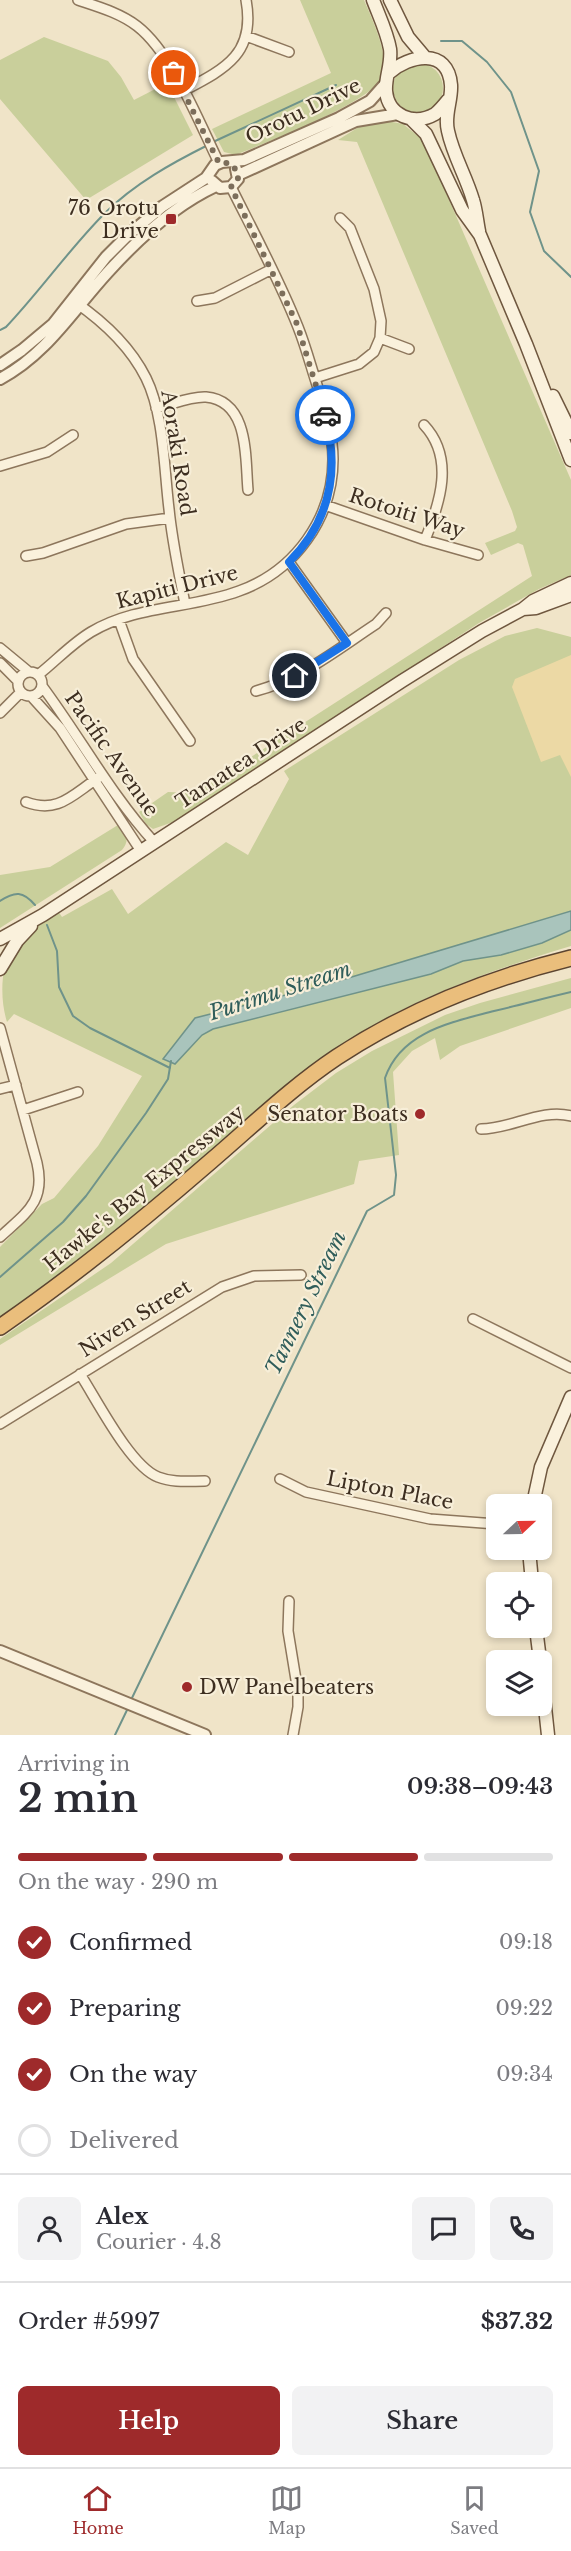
<!DOCTYPE html>
<meta charset="utf-8">
<style>
:root{--surface:#fff;--page:#f2f2f3;--text:#2b2b33;--muted:#7c7c81;--line:#e1e1e2;--accent:#9e2a2b}
body{margin:0;font-family:"Libre Baskerville",serif;background:var(--page);color:var(--text);height:100vh;display:flex;flex-direction:column;font-size:22px;white-space:nowrap}
*{box-sizing:border-box;margin:0}
p{font-size:20px;color:var(--muted)}
.icon{flex:none;width:33px;height:33px;fill:none;stroke:currentColor;stroke-width:2;stroke-linecap:round;stroke-linejoin:round}
.map{position:relative;height:1735px;overflow:hidden}
.panel{display:flex;flex-direction:column;background:var(--surface);flex:1}
.panel>*{flex:none}
.needle{width:39px;rotate:68deg}
.fabs{position:absolute;left:486px;top:1494px;display:grid;gap:12px}
.fabs a{display:grid;place-items:center;width:66px;height:66px;border-radius:9px;background:var(--surface);box-shadow:0 3px 9px #0003;font-size:30px}
.pin{position:absolute;display:grid;place-items:center;width:51px;height:51px;color:#fff;margin:-26px;border:3px solid #fff;border-radius:50%;box-shadow:0 2px 6px #0007}
.courier{position:absolute;display:grid;place-items:center;width:60px;height:60px;margin:-30px;border:4px solid #1a73e8;border-radius:50%;background:#fff;color:#222;box-shadow:0 2px 8px #0007}
.head em{font-style:normal;font-weight:600}
.head div{display:flex;flex-direction:column-reverse}
.head{display:flex;align-items:center;justify-content:space-between;height:102px;padding:0 18px}
h1{font-size:39px;font-weight:600;line-height:45px}
.bar{display:grid;grid-template-columns:repeat(4,1fr);gap:9px 6px;align-content:center;height:72px;padding:0 18px}
.bar i{height:8px;border-radius:4px;background:var(--line)}
.bar .selected{background:var(--accent)}
.bar p{grid-column:span 4}
.line{display:flex;align-items:center;gap:15px;padding:0 18px;border-top:2px solid var(--line)}
.line div{flex:1}
.round{display:grid;place-items:center;flex:none;width:63px;height:63px;border-radius:9px;background:var(--page)}
ol{padding:0 18px;list-style:none}
li{display:flex;align-items:center;gap:18px;height:66px}
li p{margin-inline-start:auto}
li .icon{padding:6px;border-radius:50%;background:var(--accent);color:#fff;stroke-width:4}
li:last-child{color:var(--muted)}
li i{width:33px;height:33px;border:3px solid var(--line);border-radius:50%}
.action{display:flex;gap:12px;margin-top:auto;padding:12px 18px}
.action a{flex:1;height:69px;border-radius:9px;background:var(--accent);color:#fff;font-size:24px;font-weight:600;line-height:69px;text-align:center}
.action a+a{background:var(--page);color:var(--text)}
.tabs{display:flex;justify-content:space-around;align-items:center;height:84px;border-top:2px solid var(--line);background:var(--surface);font-size:16px;color:var(--muted)}
.tabs a{display:grid;justify-items:center;gap:3px}
.tabs .selected{color:var(--accent)}
.map>svg:first-child{display:block}
.green{fill:#c9cf9b}
.sand{fill:#ecd9a5}
.water{fill:#a9c4bc;stroke:#6f938a;stroke-width:1.5}
.lines{fill:none;stroke-linecap:round;stroke-linejoin:round}
.stream{stroke:#6f938a;stroke-width:2}
.minor-casing{stroke:#8d765c;stroke-width:12}
.tertiary-casing{stroke:#8d765c;stroke-width:14}
.secondary-casing{stroke:#6f573f;stroke-width:15}
.trunk-casing{stroke:#5b4430;stroke-width:18}
.minor{stroke:#faf1dc;stroke-width:9}
.tertiary{stroke:#faf1dc;stroke-width:10}
.secondary{stroke:#faf1dc;stroke-width:12}
.trunk{stroke:#eabe7c;stroke-width:15}
.done{stroke:#7c6e5b;stroke-width:6;stroke-dasharray:0 10.8}
.route{stroke:#1a73e8;stroke-width:8}
.poi-dot{fill:#9e2a2b;stroke:#f7eed8;stroke-width:2}
.labels{text-anchor:middle;dominant-baseline:central;stroke-width:4.5;stroke-linejoin:round;paint-order:stroke}
.street-label{font-size:20px;fill:#3d2e20;stroke:#f7eed8}
.poi-label{font-size:20px;fill:#3d2e20;stroke:#f7eed8;text-anchor:end}
.water-label{font-size:21px;font-style:italic;fill:#2f5d5a;stroke:#f7eed8}
</style>
<div class="map">
<svg width="571" height="1735" viewBox="0 0 571 1735">
<rect width="100%" height="100%" fill="#f0e4c8"/>
<path class="green" d="M300,0H364C372,19 389,54 383,75C375,102 264,143 236,155L224,152L212,129L331,73Z
M44,37L108,61L121,77L134,100L167,83L193,135L86,200L0,99V60Z
M393 88a25 25 0 1 1 50 0a25 25 0 1 1-50 0Z
M382,120L403,124L423,140L571,480V575L539,589L479,623L176,821L153,829L146,824L139,812L168,792L195,793L532,576L523,545L518,543L491,555L485,543L515,531L517,527L512,511L357,142L338,140L362,125Z
M537,628L571,637V946C492,970 412,998 343,1044C269,1094 205,1158 137,1215C94,1252 46,1285 0,1319V1247L42,1204L54,1198L98,1146L142,1076L14,1014L7,1022C0,1000 0,967 13,945C23,931 43,919 56,908L62,917L112,889L128,914L226,842L248,855L289,779L284,771L459,660L505,636Z
M118,825C127,833 130,840 122,850L0,928V875L50,867Z
M571,978V1008L460,1046L440,1060L435,1038L412,1051L393,1072L399,1155L359,1161L354,1184L166,1244L0,1345V1339L111,1263L294,1105L336,1073L372,1051L445,1015L480,1003Z"/>
<path class="sand" d="M571,655V777L560,755L541,762L512,687L515,679Z"/>
<path class="water" d="M571,911V930L542,943L501,955L463,961L431,974L213,1029L202,1035L175,1064L163,1059L195,1018L325,985Z"/>
<g class="lines">
<path class="stream" d="M441,41H462L487,62L511,92L539,171L530,212L544,251L571,277
M213,142L336,85
M0,330L6,327C41,290 70,248 105,213C134,184 172,163 208,145
M0,901C15,891 23,891 35,905
M47,925L57,951L59,987L73,1016L90,1028L170,1068
M0,1277L63,1222L86,1196L146,1113L168,1079L171,1061
M131,1700L367,1211L394,1195L396,1175L385,1078C401,1031 453,1022 494,1011C520,1005 545,998 571,992
M115,1735L128,1708"/>
<g class="minor-casing">
<path id="minor" d="M78,0C99,7 120,13 137,26C172,53 199,122 219,163
M246,36L289,52
M183,91C225,69 256,54 246,0
M197,301L215,298L272,269
M75,302C104,322 130,346 146,378C164,414 164,469 169,509C172,541 179,572 185,604
M380,338L409,349
M315,378L359,364L374,352L380,338L381,321L374,289L350,228L340,218
M156,408C171,405 190,396 206,397C250,401 245,459 248,490
M424,425C455,458 440,503 425,540
M0,466L47,452L73,435
M325,505L425,540L478,555
M26,556L43,553L126,524L170,518
M289,562L347,643
M119,620L133,659L190,741
M0,648L29,672
M0,663L18,681
M18 684a12 12 0 1 1 24 0a12 12 0 1 1-24 0Z
M38,675C56,661 71,644 91,632C136,605 191,609 239,591C295,571 333,518 333,459C333,435 325,410 318,388C311,367 306,347 298,327C279,279 254,233 231,187
M42,686C80,737 111,795 154,842
M256,691C301,679 338,649 376,624L386,613
M31,696L60,728L141,851
M0,713L21,692
M26,802C58,814 72,795 98,778
M0,1028L37,1163C46,1202 26,1213 0,1237
M0,1089L16,1085
M23,1110L78,1092
M481,1129C511,1129 542,1108 571,1116
M473,1319L571,1368
M80,1374C97,1400 130,1466 158,1477C173,1483 189,1481 205,1481
M0,1424L222,1287L254,1276L301,1275
M280,1479L306,1492L430,1519L496,1524
M289,1601L288,1631L298,1692V1707L293,1735"/>
</g>
<g class="tertiary-casing">
<path id="tertiary" d="M238,175L356,121L398,114
M212,181L220,188L231,187L238,179L236,169
M0,365L22,350L53,324L106,257L127,236L163,206L206,178L215,165L222,162L244,160L339,118L370,101L386,83
M0,379C47,354 73,310 108,272C138,239 175,205 216,186
M0,1651L205,1735"/>
</g>
<g class="secondary-casing">
<path id="secondary" d="M373,0C379,16 387,32 390,49C392,64 385,77 386,91C388,116 414,126 435,114C440,110 444,105 448,100
M390,0L408,37L424,56
M389,73C409,55 448,47 451,85C452,101 444,115 448,131C453,155 466,176 473,200C476,209 477,221 479,231
M412,120L426,134L462,210L480,235L526,344L571,460
M553,396L571,433
M523,609L536,608L571,595
M0,939L43,915L402,681L482,631L523,609L533,601L571,583
M0,969L17,941L31,926
M533,1504L541,1467L571,1397
M529,1550L532,1582
M536,1628L540,1660
M542,1679L548,1735"/>
</g>
<g class="trunk-casing">
<path id="trunk" d="M0,1327C74,1276 143,1220 211,1161C252,1126 292,1087 337,1057C407,1011 490,978 571,958"/>
</g>
<use href="#minor" class="minor"/>
<use href="#tertiary" class="tertiary"/>
<use href="#secondary" class="secondary"/>
<use href="#trunk" class="trunk"/>
</g>
<g class="lines">
<path class="done" d="M174,73L219,163H230L237,171L238,179L231,187L297,324L325,415"/>
<path class="route" d="M295,676L347,643L289,562C330,521 340,471 325,415"/>
</g>
<g class="poi-dot">
<rect x="165" y="213" width="12" height="12" rx="3"/>
<circle cx="420" cy="1114" r="6"/>
<circle cx="187" cy="1687" r="6"/>
</g>
<g class="labels">
<g class="street-label">
<text transform="translate(303 111) rotate(-26)">Orotu Drive</text>
<text transform="translate(178 453) rotate(81)">Aoraki Road</text>
<text transform="translate(407 513) rotate(18)">Rotoiti Way</text>
<text transform="translate(177 587) rotate(-14)">Kapiti Drive</text>
<text transform="translate(112 754) rotate(55)">Pacific Avenue</text>
<text transform="translate(241 763) rotate(-33)">Tamatea Drive</text>
<text transform="translate(144 1188) rotate(-39)">Hawke's Bay Expressway</text>
<text transform="translate(135 1318) rotate(-32)">Niven Street</text>
<text transform="translate(390 1490) rotate(11)">Lipton Place</text>
</g>
<g class="poi-label">
<text x="159" y="208">76 Orotu<tspan x="159" dy="23">Drive</tspan></text>
<text x="408" y="1114">Senator Boats</text>
<text x="199" y="1687" text-anchor="start">DW Panelbeaters</text>
</g>
<g class="water-label">
<text transform="translate(280 991) rotate(-18)">Purimu Stream</text>
<text transform="translate(306 1303) rotate(-64)">Tannery Stream</text>
</g>
</g>
</svg>
<div class="fabs">
<a><svg class="needle" viewBox="-14 -14 28 28"><path d="M0-13l5 13h-10z" fill="#e53935"/><path d="M0 13l5-13h-10z" fill="#7c7c81"/></svg></a>
<a><svg class="icon" aria-label="locate" viewBox="0 0 24 24"><circle cx="12" cy="12" r="6"/><path d="M12 2v4M12 18v4M2 12h4M18 12h4"/></svg></a>
<a><svg class="icon" aria-label="layers" viewBox="0 0 24 24"><path d="M12 4l9 5-9 5-9-5zM3 14l9 5 9-5"/></svg></a>
</div>
<div class="pin" style="left:174px;top:73px;background:#ea580c"><svg class="icon" aria-label="bag" viewBox="0 0 24 24"><path d="M5 8h14l-1 12H6zM9 8a3 3 0 0 1 6 0"/></svg></div>
<div class="pin" style="left:295px;top:676px;background:#1f2937"><svg class="icon" aria-label="home" viewBox="0 0 24 24"><path d="M3 11l9-7 9 7M6 9v11h12V9"/></svg></div>
<div class="courier" style="left:325px;top:415px"><svg class="icon" aria-label="car" viewBox="0 0 24 24"><path d="M5 17H2v-5l4-1 3-4h7l3 4 3 1v5h-3M9 17h6M6 11h13"/><circle cx="7" cy="17" r="2"/><circle cx="17" cy="17" r="2"/></svg></div>
</div>
<section class="panel">
<div class="head"><div><h1>2 min</h1><p>Arriving in</p></div><em>09:38–09:43</em></div>
<div class="bar"><i class="selected"></i><i class="selected"></i><i class="selected"></i><i></i><p>On the way · 290 m</p></div>
<ol>
<li><svg class="icon" aria-label="check" viewBox="0 0 24 24"><path d="M5 12l5 5 9-10"/></svg>Confirmed<p>09:18</p></li>
<li><svg class="icon" aria-label="check" viewBox="0 0 24 24"><path d="M5 12l5 5 9-10"/></svg>Preparing<p>09:22</p></li>
<li><svg class="icon" aria-label="check" viewBox="0 0 24 24"><path d="M5 12l5 5 9-10"/></svg>On the way<p>09:34</p></li>
<li><i></i>Delivered</li>
</ol>
<div class="line" style="height:108px"><a class="round"><svg class="icon" aria-label="person" viewBox="0 0 24 24"><circle cx="12" cy="8" r="4"/><path d="M4 21q1-7 8-7t8 7"/></svg></a><div><b>Alex</b><p>Courier · 4.8</p></div><a class="round"><svg class="icon" aria-label="chat" viewBox="0 0 24 24"><path d="M4 5h16v11H9l-5 4z"/></svg></a><a class="round"><svg class="icon" aria-label="phone" viewBox="0 0 24 24"><path d="M5 4h4l2 5-3 2q2 4 5 5l2-3 5 2v4C11 20 4 13 5 4z"/></svg></a></div>
<div class="line" style="height:78px"><div>Order #5997</div><b>$37.32</b></div>
<div class="action"><a>Help</a><a>Share</a></div>
</section>
<nav class="tabs">
<a class="selected"><svg class="icon" aria-label="home" viewBox="0 0 24 24"><path d="M3 11l9-7 9 7M6 9v11h12V9"/></svg>Home</a>
<a><svg class="icon" aria-label="map" viewBox="0 0 24 24"><path d="M3 6l6-2 6 2 6-2v14l-6 2-6-2-6 2zM9 4v14M15 6v14"/></svg>Map</a>
<a><svg class="icon" aria-label="saved" viewBox="0 0 24 24"><path d="M7 4h10v16l-5-4-5 4z"/></svg>Saved</a>
</nav>
